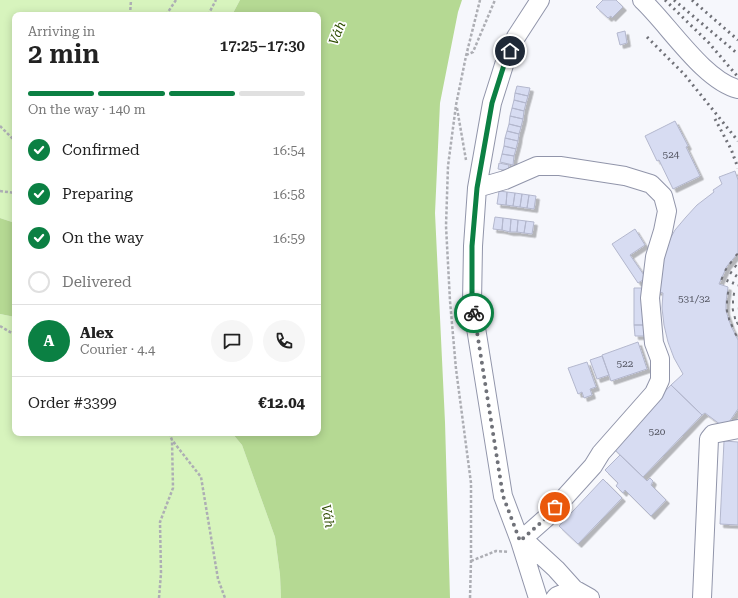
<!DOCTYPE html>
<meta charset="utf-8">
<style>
:root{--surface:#fff;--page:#f6f6f6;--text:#222;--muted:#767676;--line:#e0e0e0;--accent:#0b8043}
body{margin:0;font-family:"Roboto Serif",serif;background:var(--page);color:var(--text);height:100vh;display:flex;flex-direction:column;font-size:15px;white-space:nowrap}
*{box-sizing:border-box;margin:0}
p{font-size:13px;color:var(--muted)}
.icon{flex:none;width:22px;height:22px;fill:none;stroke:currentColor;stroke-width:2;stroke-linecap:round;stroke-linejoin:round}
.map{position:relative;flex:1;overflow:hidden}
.panel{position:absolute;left:12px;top:12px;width:309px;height:424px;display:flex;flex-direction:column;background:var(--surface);border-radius:8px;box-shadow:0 2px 10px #0003}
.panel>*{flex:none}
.pin{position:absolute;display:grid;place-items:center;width:34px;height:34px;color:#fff;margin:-17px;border:2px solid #fff;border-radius:50%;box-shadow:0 1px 4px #0007}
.courier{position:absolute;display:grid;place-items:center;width:40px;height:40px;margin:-20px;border:3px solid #0b8043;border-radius:50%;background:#fff;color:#222;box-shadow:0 1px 5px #0007}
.head em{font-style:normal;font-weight:600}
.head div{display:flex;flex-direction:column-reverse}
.head{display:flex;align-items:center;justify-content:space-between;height:68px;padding:0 16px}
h1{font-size:26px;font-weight:600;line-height:30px}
.bar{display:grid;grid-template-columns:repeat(4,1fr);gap:6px 4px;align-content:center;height:48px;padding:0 16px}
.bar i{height:5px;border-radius:3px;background:var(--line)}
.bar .selected{background:var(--accent)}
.bar p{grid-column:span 4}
.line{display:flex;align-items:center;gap:10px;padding:0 16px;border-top:1px solid var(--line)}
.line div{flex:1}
.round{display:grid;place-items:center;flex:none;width:42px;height:42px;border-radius:21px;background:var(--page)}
ol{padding:0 16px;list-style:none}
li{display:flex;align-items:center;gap:12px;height:44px}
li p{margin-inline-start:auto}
li .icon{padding:4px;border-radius:50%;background:var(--accent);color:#fff;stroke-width:4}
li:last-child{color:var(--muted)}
li i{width:22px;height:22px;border:2px solid var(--line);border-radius:50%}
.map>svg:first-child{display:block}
.green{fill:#d7f4bd}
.water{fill:#b5d993}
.building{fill:#d7dcf2;stroke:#b3b7cd;filter:url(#shadow)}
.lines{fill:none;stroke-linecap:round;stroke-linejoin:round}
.minor-casing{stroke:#9195aa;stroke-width:20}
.path{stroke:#adaeb4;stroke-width:2.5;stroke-dasharray:3 2;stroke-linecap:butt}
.minor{stroke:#fff;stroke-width:18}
.rail{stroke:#6f7077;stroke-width:3;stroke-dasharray:2 4;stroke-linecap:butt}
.done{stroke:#707279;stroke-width:4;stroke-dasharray:0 7.2}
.route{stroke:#0b8043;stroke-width:5}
.labels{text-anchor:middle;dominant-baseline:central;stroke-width:3.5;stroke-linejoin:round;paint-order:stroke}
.number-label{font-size:10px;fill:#545662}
.water-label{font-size:13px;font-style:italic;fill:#2e4c00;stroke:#fff}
</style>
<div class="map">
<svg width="738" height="598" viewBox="0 0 738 598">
<defs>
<filter id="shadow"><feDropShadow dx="3.5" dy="3.5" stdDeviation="0" flood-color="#0004"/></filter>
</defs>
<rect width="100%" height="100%" fill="#f6f7fc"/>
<path class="green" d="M0,0H240L232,15H15V223L0,218Z
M0,314L15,317V433H232L242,445L275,537L280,575L281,598H0Z"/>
<path class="water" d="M240,0H462L458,12L440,103L435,213L445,422L450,598H281L280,575L275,537L242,445L232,433H318V15H232Z
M0,218L15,223V317L0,314Z"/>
<path class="building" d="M603,0H616L623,7L612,18L611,16L608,18L596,7Z
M625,31L627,43L620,45L617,33Z
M517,86L530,88L528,96L515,93Z
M515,93L528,96L526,103L514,100Z
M514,100L526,103L524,111L512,108Z
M512,108L524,111L523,119L510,116Z
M510,116L523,119L521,127L509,124Z
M675,121L688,146L686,147L700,176L673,189L659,160L657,161L645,136Z
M509,124L521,127L519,134L507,131Z
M507,131L519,134L518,141L505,138Z
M505,138L518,141L516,149L504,146Z
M504,146L516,149L514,156L502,154Z
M502,154L514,156L513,165L500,162Z
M499,163L509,165L508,171L498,169Z
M735,171L738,180V253L727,266L719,284L728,287L726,302V311L731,326L738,340V409L725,428L705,413L702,415L671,385L683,374L674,358L668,342L664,325L662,308L663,293L656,291L666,246L675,230L686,217L697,205L714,192L713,190L722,184L719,177Z
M499,191L507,192L506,205L497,204Z
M507,192L515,193L513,206L506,205Z
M515,193L522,194L520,207L513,206Z
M522,194L529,195L527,208L520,207Z
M529,195L536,196L534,209L527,208Z
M495,217L503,218L502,230L493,229Z
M503,218L511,219L510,232L502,230Z
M511,219L518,220L517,232H510Z
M518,220L526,221L524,233L517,232Z
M526,221L534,222L532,234L524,233Z
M635,229L645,245L630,255L646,278L638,283L612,244Z
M634,288H644V325H634Z
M634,325H645L644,336H635Z
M638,342L647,369L611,381L602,355Z
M602,356L609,375L597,379L590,360Z
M587,362L596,387L590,389L592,395L584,398L582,392L578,394L568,368Z
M671,385L702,415L643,477L612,447Z
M724,441L738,442V525L720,524Z
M620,455L647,481L650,478L653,481L651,485L666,500L651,516L625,490L623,493L616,486L618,483L605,470Z
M603,479L622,498L578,544L559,526Z"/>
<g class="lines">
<g class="minor-casing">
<path id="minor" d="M642,0C668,24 704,81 738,89
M477,188L505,180L537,166H560L625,176L651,184L663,196L667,211L663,231L655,257L650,298L654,343L660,359V380L654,393L601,453L593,466L546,518L520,541L531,546L556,569L574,589L590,598
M538,598L520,541L503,496L472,303L473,246L477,188L492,103L504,65L516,37L540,0
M555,598L557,596L574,589
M702,598L709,439L713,434L738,429"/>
</g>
<path class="path" d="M130,15L131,0
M166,15L176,0
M208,15L216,0
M466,55L473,52L495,0
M457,108L466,160
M0,126L15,141
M0,191L15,193
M0,326L15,335
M169,433L172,440L201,477L218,579L225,598
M471,561L496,551L509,552
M159,598L161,573L160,522L173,488L172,440
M470,598L471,561V483L456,369L450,301L446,226L448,166L456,105L466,56L480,0"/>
<use href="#minor" class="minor"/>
<path class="rail" d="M665,0L709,43L738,77
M674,0L738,54
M692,0L738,40
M647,37L684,74L738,141
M715,119L731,149L738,168
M736,254L738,256
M730,262L738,268
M725,269L738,277
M721,278L738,285
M727,293L738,295
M726,302H738
M726,311L738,309
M728,319L738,317
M731,326L738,323
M735,335L738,333"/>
</g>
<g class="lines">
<path class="done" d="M474,313L503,496L520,541L546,518L555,507"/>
<path class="route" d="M474,313L472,303V246L477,188L492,103L504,65L510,51"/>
</g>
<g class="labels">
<g class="number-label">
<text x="671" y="154">524</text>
<text x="694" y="298">531/32</text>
<text x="625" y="363">522</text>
<text x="657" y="431">520</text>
</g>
<g class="water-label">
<text transform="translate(337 33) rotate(-68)">Váh</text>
<text transform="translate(328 516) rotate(80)">Váh</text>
</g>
</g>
</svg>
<div class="pin" style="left:555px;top:507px;background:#ea580c"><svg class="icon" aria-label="bag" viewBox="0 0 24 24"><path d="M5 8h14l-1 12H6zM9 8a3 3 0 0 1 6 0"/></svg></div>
<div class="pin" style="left:510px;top:51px;background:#1f2937"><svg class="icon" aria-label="home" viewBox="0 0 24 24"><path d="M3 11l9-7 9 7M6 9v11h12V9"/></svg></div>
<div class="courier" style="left:474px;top:313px"><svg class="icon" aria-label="bike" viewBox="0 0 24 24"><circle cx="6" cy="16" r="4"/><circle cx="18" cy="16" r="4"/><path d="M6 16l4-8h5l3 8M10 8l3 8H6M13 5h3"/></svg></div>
<section class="panel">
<div class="head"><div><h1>2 min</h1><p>Arriving in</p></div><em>17:25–17:30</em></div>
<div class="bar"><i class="selected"></i><i class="selected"></i><i class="selected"></i><i></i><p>On the way · 140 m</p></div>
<ol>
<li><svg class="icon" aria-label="check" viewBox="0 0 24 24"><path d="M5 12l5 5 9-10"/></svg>Confirmed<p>16:54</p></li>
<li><svg class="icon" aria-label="check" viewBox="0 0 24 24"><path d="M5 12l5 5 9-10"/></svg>Preparing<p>16:58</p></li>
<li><svg class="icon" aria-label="check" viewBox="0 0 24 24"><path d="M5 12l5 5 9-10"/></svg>On the way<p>16:59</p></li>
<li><i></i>Delivered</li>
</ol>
<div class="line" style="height:72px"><b class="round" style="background:var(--accent);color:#fff">A</b><div><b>Alex</b><p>Courier · 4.4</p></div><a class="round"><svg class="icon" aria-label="chat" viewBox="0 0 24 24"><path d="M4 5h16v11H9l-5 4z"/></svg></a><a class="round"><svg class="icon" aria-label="phone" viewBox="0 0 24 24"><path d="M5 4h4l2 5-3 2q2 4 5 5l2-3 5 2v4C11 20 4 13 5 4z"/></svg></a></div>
<div class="line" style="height:52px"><div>Order #3399</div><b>€12.04</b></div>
</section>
</div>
